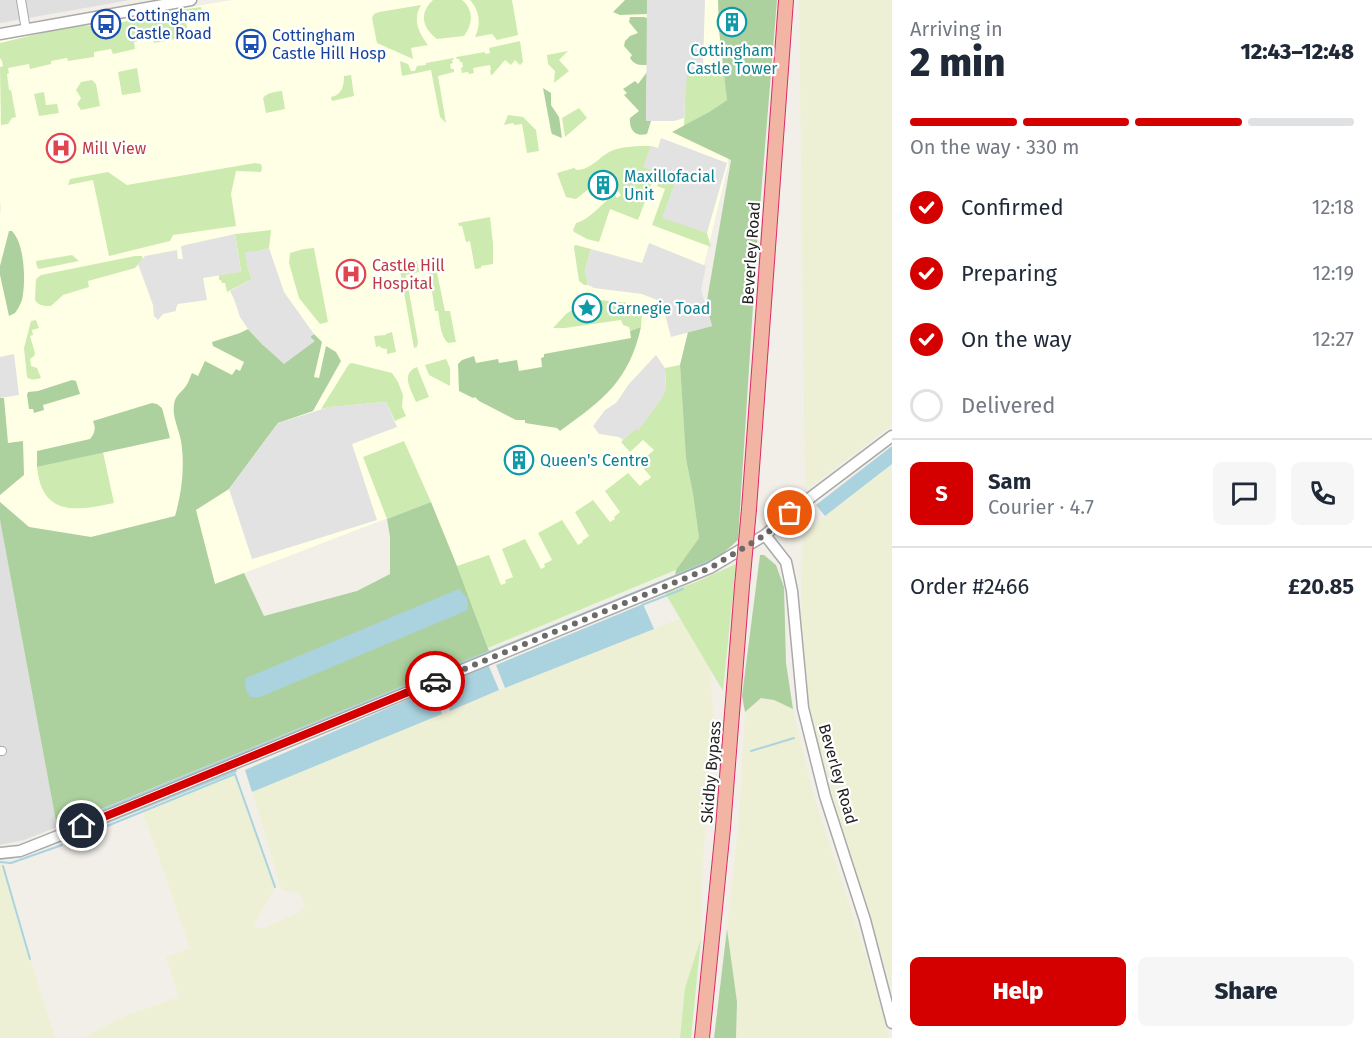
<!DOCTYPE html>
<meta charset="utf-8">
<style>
:root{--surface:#fff;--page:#f6f6f7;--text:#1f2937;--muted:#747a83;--line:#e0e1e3;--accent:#d40000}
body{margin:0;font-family:"Fira Sans",sans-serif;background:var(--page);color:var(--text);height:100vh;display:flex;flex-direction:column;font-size:22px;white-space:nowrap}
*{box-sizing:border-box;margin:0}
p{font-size:20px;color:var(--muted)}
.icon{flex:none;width:33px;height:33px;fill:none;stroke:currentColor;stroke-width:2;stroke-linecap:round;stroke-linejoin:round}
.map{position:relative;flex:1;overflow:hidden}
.panel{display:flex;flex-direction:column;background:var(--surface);width:480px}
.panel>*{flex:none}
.pin{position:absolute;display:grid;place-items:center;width:51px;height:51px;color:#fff;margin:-26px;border:3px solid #fff;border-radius:50%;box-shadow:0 2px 6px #0007}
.courier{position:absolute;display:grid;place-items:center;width:60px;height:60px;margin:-30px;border:4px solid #d40000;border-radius:50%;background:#fff;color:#222;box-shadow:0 2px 8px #0007}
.overview em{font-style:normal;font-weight:800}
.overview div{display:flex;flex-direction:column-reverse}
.overview{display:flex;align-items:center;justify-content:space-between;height:102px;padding:0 18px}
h1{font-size:39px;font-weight:800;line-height:45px}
.bar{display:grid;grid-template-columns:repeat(4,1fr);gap:9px 6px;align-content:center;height:72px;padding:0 18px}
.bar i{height:8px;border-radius:4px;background:var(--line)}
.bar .current{background:var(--accent)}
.bar p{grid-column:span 4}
.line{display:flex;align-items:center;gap:15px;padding:0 18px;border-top:2px solid var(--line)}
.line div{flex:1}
.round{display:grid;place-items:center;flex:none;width:63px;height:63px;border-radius:9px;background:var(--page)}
ol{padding:0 18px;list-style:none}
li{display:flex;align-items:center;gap:18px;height:66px}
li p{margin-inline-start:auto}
li .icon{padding:6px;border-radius:50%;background:var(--accent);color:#fff;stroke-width:4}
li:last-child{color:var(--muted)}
li i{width:33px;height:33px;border:3px solid var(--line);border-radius:50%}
.cta{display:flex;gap:12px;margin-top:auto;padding:12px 18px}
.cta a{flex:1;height:69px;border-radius:9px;background:var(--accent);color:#fff;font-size:24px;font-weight:800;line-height:69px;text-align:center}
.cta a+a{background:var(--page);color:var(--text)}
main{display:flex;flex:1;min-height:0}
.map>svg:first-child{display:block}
.residential{fill:#e0dfdf}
.education{fill:#ffffe5}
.farmland{fill:#eef0d5}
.grass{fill:#cdebb0}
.forest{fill:#add19e}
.parking{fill:#e2e2e2}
.water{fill:#aad3df}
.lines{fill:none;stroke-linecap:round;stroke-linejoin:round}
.stream{stroke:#aad3df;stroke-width:2}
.minor-casing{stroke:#a9a9a9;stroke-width:10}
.tertiary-casing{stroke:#a9a9a9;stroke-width:13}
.trunk-casing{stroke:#dc2a67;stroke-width:16}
.minor{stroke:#fff;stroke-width:8}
.tertiary{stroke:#fff;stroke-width:10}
.trunk{stroke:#f2b4a3;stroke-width:14}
.trunk-bridge-casing{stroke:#dc2a67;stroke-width:16;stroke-linecap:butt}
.trunk-bridge{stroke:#f2b4a3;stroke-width:14}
.done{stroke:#6b6a68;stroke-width:6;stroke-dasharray:0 10.8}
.route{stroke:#d40000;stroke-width:8}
.labels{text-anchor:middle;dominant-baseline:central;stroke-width:4.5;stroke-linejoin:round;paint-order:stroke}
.transit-label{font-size:16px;fill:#164399;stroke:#fff;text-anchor:start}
.culture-label{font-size:16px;fill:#0d838f;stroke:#fff;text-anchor:start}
.health-label{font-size:16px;fill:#be3a42;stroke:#fff;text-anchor:start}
.street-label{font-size:16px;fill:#222;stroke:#fff}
</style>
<main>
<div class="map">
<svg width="892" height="1038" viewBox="0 0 892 1038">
<rect width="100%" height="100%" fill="#f2efe9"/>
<path class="residential" d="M0,0H130L0,23Z
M0,520L57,827L24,840L0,845Z"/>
<path class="education" d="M232,0H718L728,165L680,365L676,570L488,648L457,566L430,502L215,584L196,511L91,537L29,527L0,502V216L1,208L0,200V40Z"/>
<path class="farmland" d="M799,0H892V425L805,491Z
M892,464V989L817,747L808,697L801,618V574L803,535L825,516Z
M681,618L710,668L713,707L702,881L701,938L685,988L680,1038H83L127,1015L179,997L166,957L190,948L143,812L235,774L275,887L253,927L264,928L299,912L305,907L300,892L282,891L252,792L505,688Z
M761,698L774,700L793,709L812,790L876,987L889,1038H736L737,1002L727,929L739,818L745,712Z
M0,862H2L46,1011L56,1038H0Z"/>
<path class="grass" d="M433,0H462C474,10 473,24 464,36L437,39C422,28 419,13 433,0Z
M470,0H512L518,35L497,40L492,34L475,37C481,25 480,11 470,0Z
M421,5C412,20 419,33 428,45L411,48L413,59L377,43L372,18L374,14L379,12Z
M201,7L203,19L186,22L188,33L175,36V39L154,43L153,38L134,42L135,49L113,54L111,49L94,52V57L68,61L67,58L51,61V64L30,69L29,64L8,68L9,73L7,74L9,90H11L16,117L12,118L8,124L1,125L0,67L3,66L2,61L0,58V43L71,26L112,25L124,22L137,16Z
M520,41L523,62L520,65L515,60L511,65L505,60L492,75H491L490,70H491L490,65L473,68L474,73L469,74L468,72L462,73L461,68L463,67L462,62H460L459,59H457L456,57L485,52V54L490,53L489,48Z
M568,51L559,60L569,71L554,83L555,71L548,64L547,55Z
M454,58V59L452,60L453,63L450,64L451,69H454V72L438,76L446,123L440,117L431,70L402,76L400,61L408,64L411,71H415L417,66L426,65V63Z
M706,67L707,75L724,70L727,100L709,112L684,126L686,73L698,68Z
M137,68L141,92L122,95L118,72Z
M351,75L354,96L332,101L331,97C342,95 344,86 344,76Z
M92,80L96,84L100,106L81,110L77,104L81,98L76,90L81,82Z
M282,91L285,109L266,113L263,98C268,92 275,92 282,91Z
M44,92L46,105L57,104L59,113L39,116L34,94Z
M579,108L587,118L565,137L562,118Z
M508,115L523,117L536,130L539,151L527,153L522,124L514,125L513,123L504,125Z
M651,146L644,167L677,178L663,217L707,233L711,247L652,225L665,189L657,186L659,182L653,180L638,220L610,209L599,242L587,239L574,232L573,230L576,223C589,220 603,203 614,194L617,198L621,195L605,176L576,199L566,197L557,173L574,168L577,170C592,169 599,157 611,151C624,146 637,146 651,146Z
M255,163L261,164L262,168L261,172L236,171L231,194L236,226L173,235L170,241L109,256L93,180L68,185L70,179L108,172L127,185Z
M490,217L493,244V264L481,266V268L475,269L470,241L466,242L462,226H459L458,223Z
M271,230L269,248L259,251L247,265L252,279L227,292L225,283H222L221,280H219V275L241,271L235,234Z
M576,245L591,249L585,270L588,285H584L579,281L574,248V246Z
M314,248L328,322L320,324L299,298L289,263L290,253L304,249Z
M72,255L79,261L39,269L37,267L36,261Z
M135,256H142L143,259L135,268L88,281L89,287L63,295L51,306C45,306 38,306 35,300L36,279L41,275Z
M417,261L419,272L406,275L418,342L417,347L414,348L399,265Z
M436,268L445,311H450L456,342L448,343C440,336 440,321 438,311H435L429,273L431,269Z
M590,299L640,304L645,306L642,312L641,327L630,331L629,327L623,325L621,320L565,328H553L566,314L572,310L581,309Z
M36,320L39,328L32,330L33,335L30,336L35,353L34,356L30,359L31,366L37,368L41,378C36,379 31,381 27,377L24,348L31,321Z
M392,332L396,352L387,354V349L381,348L380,346L376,347L374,336L386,335V334Z
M446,359L447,361L450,368V386L429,375L425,365Z
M352,363L392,373L398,382L403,395L402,407L406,416L395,421L386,402L330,407L321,409L349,364Z
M680,365L686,459L693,494L699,538L676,570L488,648L457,566L489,555L501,585L506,583L505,580L513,577L502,549L525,539L541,569L545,567L544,564L552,560L538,533L562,520L578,545L583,542L582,541L589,536L575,512L593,500L610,522L615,519L614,517L620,512L605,491L628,473L640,486L646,480L647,481L651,477L639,463L654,450L643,440L630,452L621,442L636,428L666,390L665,368Z
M417,367L429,397L416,402C411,389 400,374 417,367Z
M404,441L431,502L387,519L363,457Z
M103,452L114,503C76,511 42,517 37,467Z
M736,564L723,691L665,593L694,583Z
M701,938L691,1038H680L685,988Z"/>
<path class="forest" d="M625,0H647V14L620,15L613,12Z
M718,0H777L757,244L738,540L719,557L675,576L676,570L699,538L693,494L686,459L680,365L688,332L712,326L706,306L731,160L672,132L709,112L727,100L719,30Z
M630,17H644L647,18V65C639,65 634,65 630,58L632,55L624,46L625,41L630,36L638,33L629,22Z
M647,72L646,120L651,121L647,134C635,137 629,130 630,118L639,111L624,95L627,93L623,89L635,81L638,84Z
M543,88L551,93V105L559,117L562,138L552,134L551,131Z
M9,231H12C25,244 26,283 22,300C20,305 18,309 15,313L9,316L0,275V266Z
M641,327C629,381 603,400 560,431L557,428L525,423V420H516L479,401L475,397L473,398L459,391L458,364L462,360L474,356L476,363L498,359L499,363L517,360L519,371L542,367L541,358L544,357V354L631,338L630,331Z
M248,329L263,345L314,341L310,337L314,334L322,342L314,377L319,378L326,346L336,352L341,361L313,411L278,423L229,489L196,510L215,584L244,573L264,616L357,591L390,574V537L387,519L431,502L457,566L489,651L57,827L0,520V502L29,527L91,537L175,516C182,492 185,466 181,441C179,429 172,417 174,405C175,395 181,393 186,386C189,382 190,377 192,373L198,376L205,361L232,375L236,369L240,371L244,362L213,346L212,342L240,333Z
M72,380L76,381L80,394L43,405L44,410L34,413L33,409H29L27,395L28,392L38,391Z
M0,398H4L8,443L23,441L24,475L0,495Z
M152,403L157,404L162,408L170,438L37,467V451L90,439C95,433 96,428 93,421Z
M760,555H764L776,565L784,587L786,663L793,709L774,700L761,698L745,712L742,696Z
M727,929L737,1002L736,1038H714Z"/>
<path class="parking" d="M647,0H705L703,67L698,68V73H687L684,118L674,121H646Z
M661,138L727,163L707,233L662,218L677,178L643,167L651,146L658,148Z
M235,234L241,272L203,278L207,300L178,304L176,308V311L163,314L158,320L154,316L153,305L138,264L145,256L177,250L178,259H183L181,246Z
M649,243L706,266L701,290L712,326L671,337L664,310L657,300L642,294L594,288L588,285L585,270L591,249L642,263Z
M269,248L284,292L314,334L310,337L315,341L284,364L263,345L248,329L240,317L234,299L230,291L252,279L247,265L245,252L259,251Z
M14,354L19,395L0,398V357Z
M656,355L665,368L666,390L662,398L638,431L636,429L623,440L619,437L599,434L593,426L605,410L616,403L629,384Z
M386,402L397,427L352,444L377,520L252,559L229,489L278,423L329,407Z"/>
<path class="water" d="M892,446V464L825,516L816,505Z
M459,589L467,598L468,610L260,697H250L245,687L246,678Z
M643,604L654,629L505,688L496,665Z
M488,664L499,690L450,711L440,684Z
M432,689L442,714L252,792L245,770Z"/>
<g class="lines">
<path class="stream" d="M676,575L715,559
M642,605L683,589
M751,751L794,738
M90,815L675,576
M69,825L91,816
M70,841L235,774L275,887
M40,849L236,771
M0,859L15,857
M0,862L11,863L62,845
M3,866L30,959"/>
<g class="minor-casing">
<path id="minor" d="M21,0L26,30
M0,751H2"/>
</g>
<g class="tertiary-casing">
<path id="tertiary" d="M0,34L191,0
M765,535L786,562L792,591L803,708L825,796L865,920L892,1023
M0,853L20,851L63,834L710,568L765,535L790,513L892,436"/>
</g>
<g class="trunk-casing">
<path id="trunk" d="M749,509L786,0
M702,1038L723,828L742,586"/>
</g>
<use href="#minor" class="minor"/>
<use href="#tertiary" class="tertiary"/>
<use href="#trunk" class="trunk"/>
<g class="trunk-bridge-casing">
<path id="trunk-bridge" d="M742,586L749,509"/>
</g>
<use href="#trunk-bridge" class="trunk-bridge"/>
</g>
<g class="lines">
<path class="done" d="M435,681L710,568L765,535L790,513"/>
<path class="route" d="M82,826L435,681"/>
</g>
<defs>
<g id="building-ring" transform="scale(1.5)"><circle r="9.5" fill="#fff" stroke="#0f9aa8" stroke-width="1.5"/><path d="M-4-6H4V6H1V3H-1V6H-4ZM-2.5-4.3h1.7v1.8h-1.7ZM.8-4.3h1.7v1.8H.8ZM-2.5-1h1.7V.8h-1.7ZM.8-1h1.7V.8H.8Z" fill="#0f9aa8"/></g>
<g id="bus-ring" transform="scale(1.5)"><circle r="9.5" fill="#fff" stroke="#1a4fb4" stroke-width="1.5"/><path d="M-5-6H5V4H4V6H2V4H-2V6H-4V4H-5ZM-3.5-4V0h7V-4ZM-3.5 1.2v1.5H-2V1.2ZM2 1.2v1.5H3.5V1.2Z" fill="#1a4fb4"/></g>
<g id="hospital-ring" transform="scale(1.5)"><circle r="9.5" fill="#fff" stroke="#e0444e" stroke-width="1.5"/><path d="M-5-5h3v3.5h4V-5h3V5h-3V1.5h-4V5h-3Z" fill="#e0444e"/></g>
<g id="sight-ring" transform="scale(1.5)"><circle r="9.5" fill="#fff" stroke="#0f9aa8" stroke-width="1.5"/><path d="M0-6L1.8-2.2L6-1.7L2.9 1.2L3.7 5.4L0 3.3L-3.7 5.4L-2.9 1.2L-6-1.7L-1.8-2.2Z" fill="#0f9aa8"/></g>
</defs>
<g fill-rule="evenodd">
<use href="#building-ring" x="732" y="22"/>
<use href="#bus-ring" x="106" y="24"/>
<use href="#bus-ring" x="251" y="44"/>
<use href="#hospital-ring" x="61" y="148"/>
<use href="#building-ring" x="603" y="185"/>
<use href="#hospital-ring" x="351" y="274"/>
<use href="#sight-ring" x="587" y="308"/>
<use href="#building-ring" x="519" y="460"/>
</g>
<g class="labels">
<g class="transit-label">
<text x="127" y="15">Cottingham<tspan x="127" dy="18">Castle Road</tspan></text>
<text x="272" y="35">Cottingham<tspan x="272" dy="18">Castle Hill Hosp</tspan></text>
</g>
<g class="culture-label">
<text x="732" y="50" text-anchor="middle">Cottingham<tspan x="732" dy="18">Castle Tower</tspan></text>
<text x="624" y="176">Maxillofacial<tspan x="624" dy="18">Unit</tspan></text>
<text x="608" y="308">Carnegie Toad</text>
<text x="540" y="460">Queen's Centre</text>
</g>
<g class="health-label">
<text x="82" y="148">Mill View</text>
<text x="372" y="265">Castle Hill<tspan x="372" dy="18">Hospital</tspan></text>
</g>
<g class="street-label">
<text transform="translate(751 253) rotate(-86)">Beverley Road</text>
<text transform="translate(711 772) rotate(-85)">Skidby Bypass</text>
<text transform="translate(838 774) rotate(74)">Beverley Road</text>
</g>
</g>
</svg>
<div class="pin" style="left:790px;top:513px;background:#ea580c"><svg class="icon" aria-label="bag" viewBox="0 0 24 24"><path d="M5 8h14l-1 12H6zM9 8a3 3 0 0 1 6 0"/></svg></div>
<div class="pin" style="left:82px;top:826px;background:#1f2937"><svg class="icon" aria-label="home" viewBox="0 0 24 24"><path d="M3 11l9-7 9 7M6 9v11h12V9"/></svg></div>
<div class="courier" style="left:435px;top:681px"><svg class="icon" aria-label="car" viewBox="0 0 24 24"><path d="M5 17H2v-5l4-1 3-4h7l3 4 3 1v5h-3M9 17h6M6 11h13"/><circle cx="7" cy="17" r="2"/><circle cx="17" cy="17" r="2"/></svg></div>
</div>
<section class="panel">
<div class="overview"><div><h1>2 min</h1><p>Arriving in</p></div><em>12:43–12:48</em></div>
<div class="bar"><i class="current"></i><i class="current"></i><i class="current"></i><i></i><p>On the way · 330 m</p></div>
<ol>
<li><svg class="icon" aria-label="check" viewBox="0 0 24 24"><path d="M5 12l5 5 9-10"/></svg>Confirmed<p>12:18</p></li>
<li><svg class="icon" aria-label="check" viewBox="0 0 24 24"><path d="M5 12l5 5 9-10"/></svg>Preparing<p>12:19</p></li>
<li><svg class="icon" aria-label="check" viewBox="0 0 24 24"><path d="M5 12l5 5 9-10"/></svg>On the way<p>12:27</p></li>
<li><i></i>Delivered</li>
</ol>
<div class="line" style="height:108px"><b class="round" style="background:var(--accent);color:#fff">S</b><div><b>Sam</b><p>Courier · 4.7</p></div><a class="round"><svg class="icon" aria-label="chat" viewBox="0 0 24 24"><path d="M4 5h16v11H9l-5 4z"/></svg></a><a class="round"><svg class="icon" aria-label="phone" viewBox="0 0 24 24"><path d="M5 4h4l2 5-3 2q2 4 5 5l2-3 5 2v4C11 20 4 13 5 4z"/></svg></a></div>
<div class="line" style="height:78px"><div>Order #2466</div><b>£20.85</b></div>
<div class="cta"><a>Help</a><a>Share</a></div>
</section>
</main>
